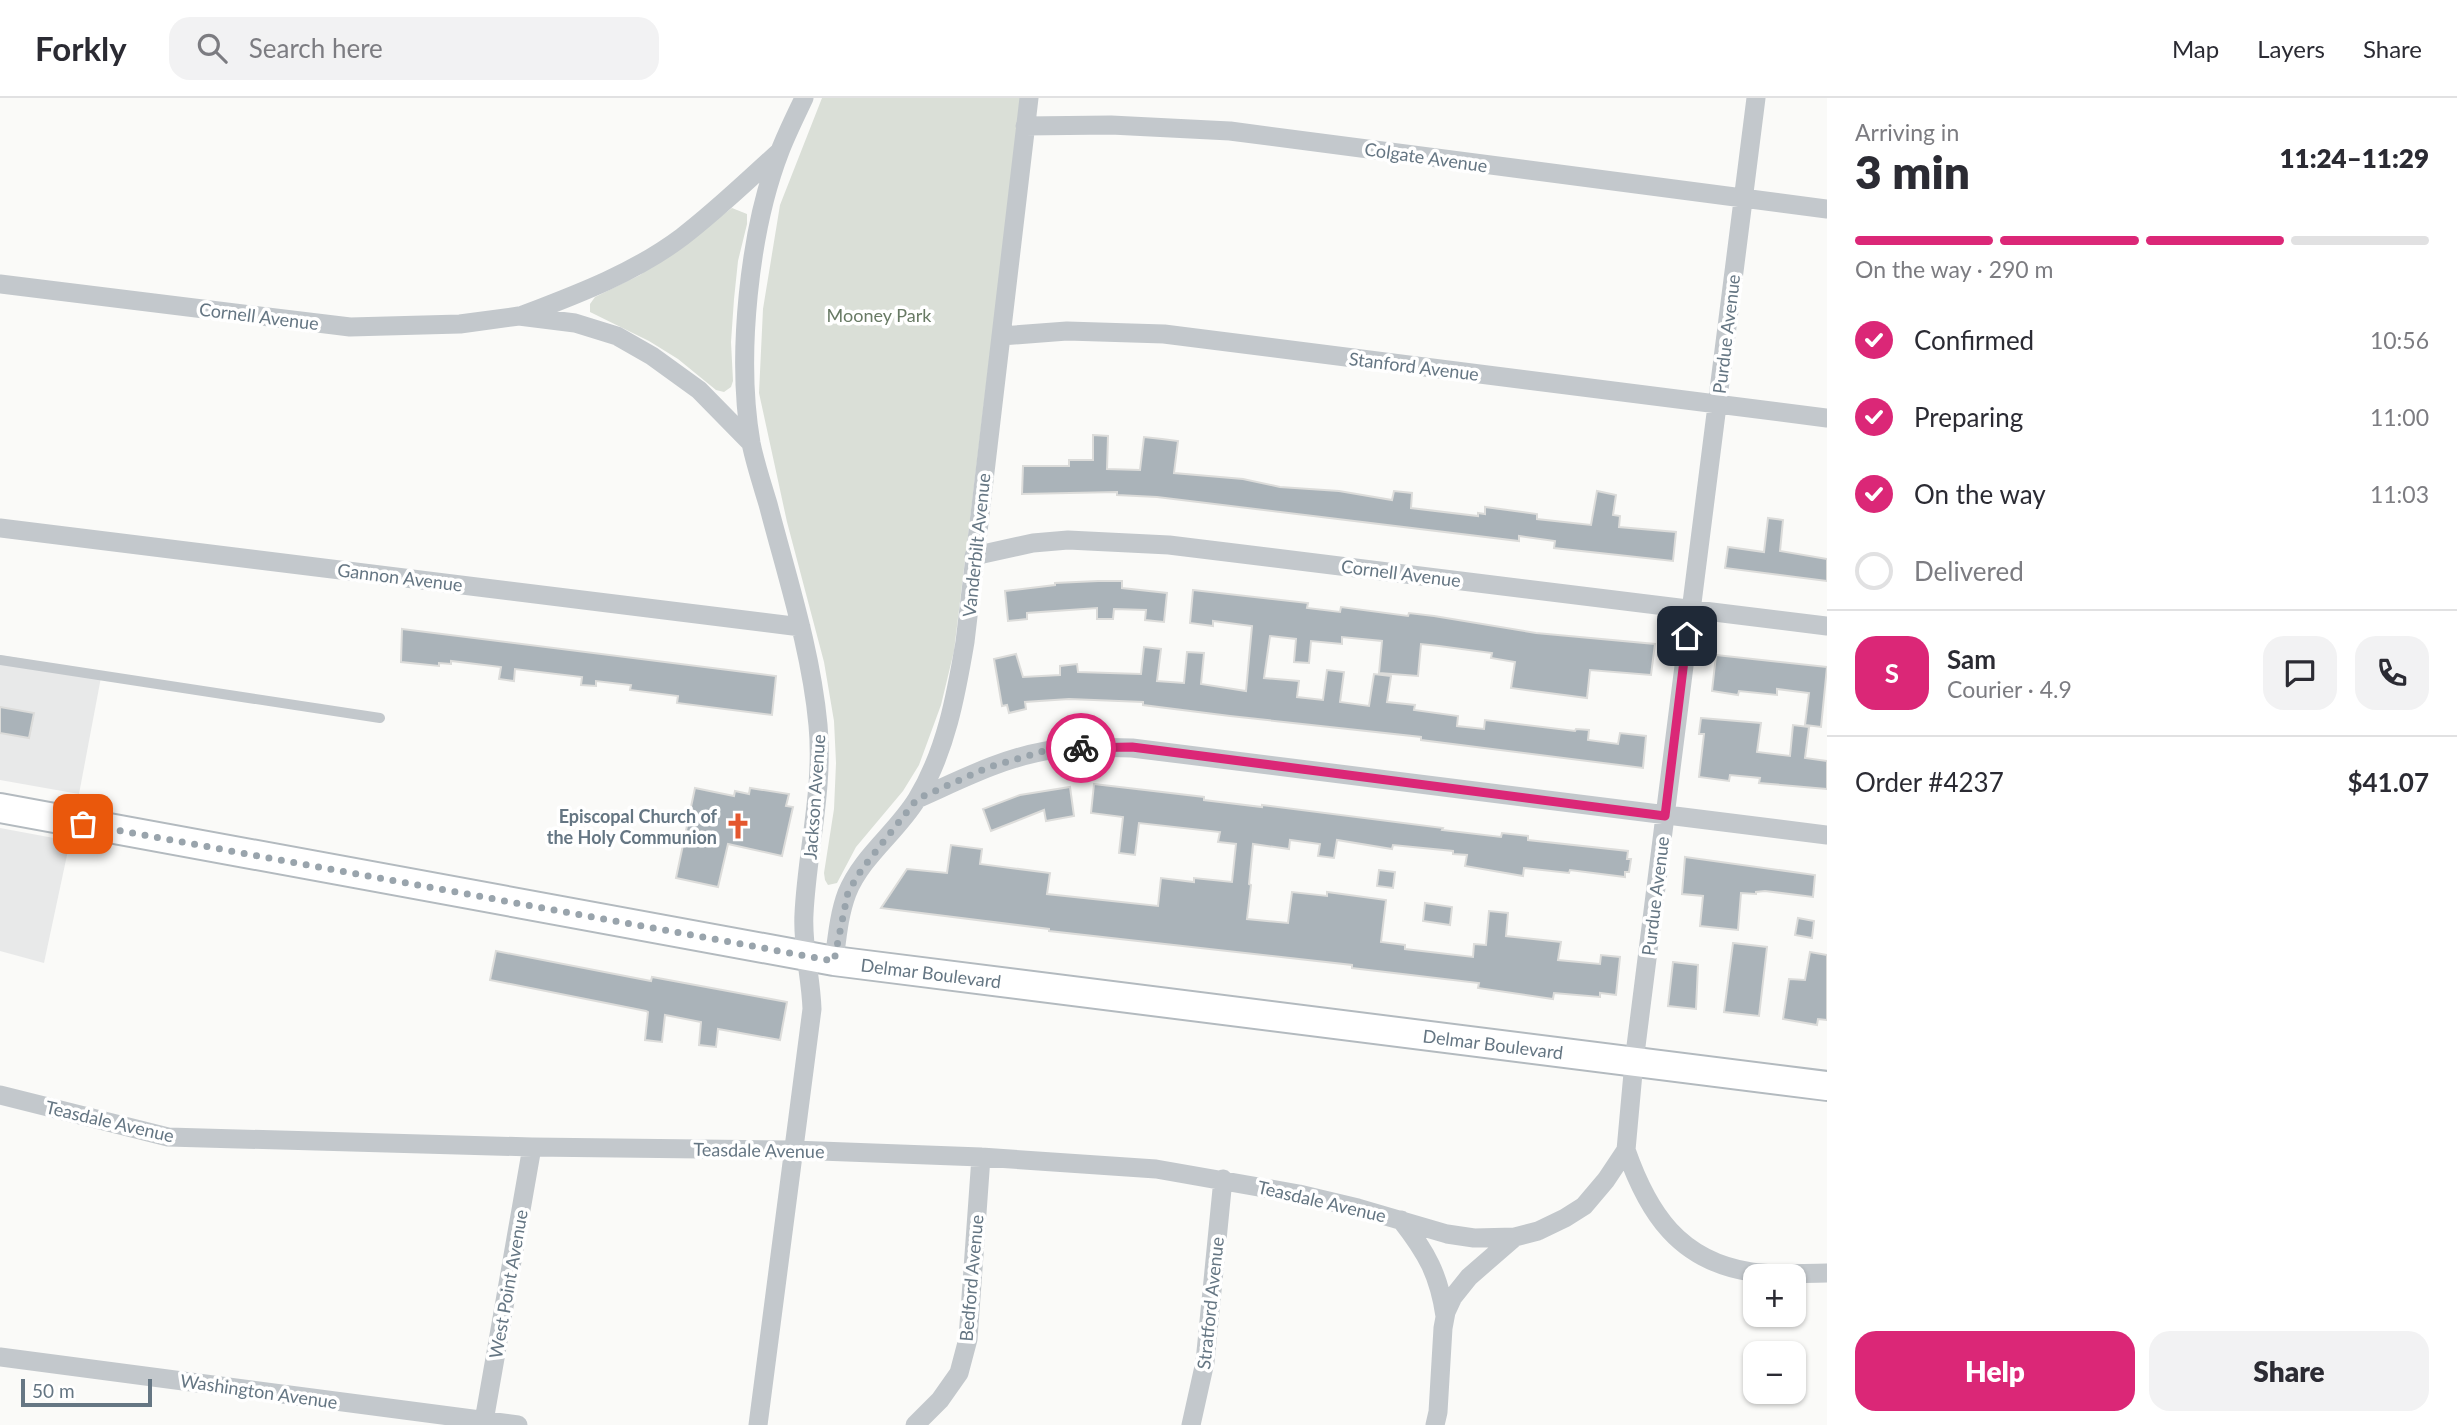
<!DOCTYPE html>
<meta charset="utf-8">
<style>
:root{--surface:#fff;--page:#f2f2f3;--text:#2b2b33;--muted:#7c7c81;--line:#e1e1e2;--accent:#db2777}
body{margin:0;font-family:Lato,sans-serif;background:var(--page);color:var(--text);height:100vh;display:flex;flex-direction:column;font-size:26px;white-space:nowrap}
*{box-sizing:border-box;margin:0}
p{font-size:23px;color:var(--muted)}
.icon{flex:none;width:38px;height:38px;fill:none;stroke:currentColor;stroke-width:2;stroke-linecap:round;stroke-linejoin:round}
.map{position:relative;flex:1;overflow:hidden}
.sheet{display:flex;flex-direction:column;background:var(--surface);width:630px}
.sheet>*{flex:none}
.buttons{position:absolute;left:1743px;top:1166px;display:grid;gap:14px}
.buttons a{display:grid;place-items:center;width:63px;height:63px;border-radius:14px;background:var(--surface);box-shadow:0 2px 5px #0004;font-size:35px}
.scale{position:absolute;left:21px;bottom:18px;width:131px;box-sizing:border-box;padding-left:7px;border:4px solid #657683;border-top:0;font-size:19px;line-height:24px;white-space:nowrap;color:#657683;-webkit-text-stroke:5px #fff;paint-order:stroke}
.pin{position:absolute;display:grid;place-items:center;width:60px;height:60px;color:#fff;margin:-30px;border-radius:14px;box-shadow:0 4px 10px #0006}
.courier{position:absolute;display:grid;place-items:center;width:70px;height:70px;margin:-35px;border:5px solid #db2777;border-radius:50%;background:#fff;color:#222;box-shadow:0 2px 9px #0007}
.overview em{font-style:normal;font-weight:800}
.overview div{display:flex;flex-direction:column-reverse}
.overview{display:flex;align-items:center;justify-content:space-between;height:119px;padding:0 28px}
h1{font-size:46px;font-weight:800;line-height:52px}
.bar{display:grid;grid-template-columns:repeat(4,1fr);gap:10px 7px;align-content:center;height:84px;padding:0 28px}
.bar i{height:9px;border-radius:5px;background:var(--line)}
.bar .selected{background:var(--accent)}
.bar p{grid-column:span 4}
.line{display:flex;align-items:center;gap:18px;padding:0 28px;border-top:2px solid var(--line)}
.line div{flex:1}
.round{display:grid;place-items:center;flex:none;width:74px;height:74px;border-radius:21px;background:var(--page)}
ol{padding:0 28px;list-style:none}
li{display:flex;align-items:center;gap:21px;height:77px}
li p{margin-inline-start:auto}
li .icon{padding:7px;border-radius:50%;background:var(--accent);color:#fff;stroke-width:4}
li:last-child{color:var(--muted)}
li i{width:38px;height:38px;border:4px solid var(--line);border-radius:50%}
.primary-button{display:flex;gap:14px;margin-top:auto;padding:14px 28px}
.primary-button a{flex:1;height:80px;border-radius:21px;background:var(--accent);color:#fff;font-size:28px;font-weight:800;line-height:80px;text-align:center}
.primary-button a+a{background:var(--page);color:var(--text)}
header{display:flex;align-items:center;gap:42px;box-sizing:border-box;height:98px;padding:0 35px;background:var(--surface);border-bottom:2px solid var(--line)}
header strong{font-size:33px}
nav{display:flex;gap:38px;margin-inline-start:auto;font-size:24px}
.search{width:490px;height:63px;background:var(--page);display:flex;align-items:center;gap:18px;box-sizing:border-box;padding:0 24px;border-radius:21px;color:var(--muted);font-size:26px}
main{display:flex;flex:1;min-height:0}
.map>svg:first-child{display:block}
.built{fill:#e8e9e9}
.green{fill:#dadfd7}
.building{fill:#aab3b9;stroke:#dcdcda;stroke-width:2}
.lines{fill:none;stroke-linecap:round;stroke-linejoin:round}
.secondary-casing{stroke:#b3babf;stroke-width:32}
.service{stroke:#c3c8cc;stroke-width:10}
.minor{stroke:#c3c8cc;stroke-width:19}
.secondary{stroke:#fff;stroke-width:28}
.done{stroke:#99a4ac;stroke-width:7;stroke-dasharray:0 12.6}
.route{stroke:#db2777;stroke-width:9}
.labels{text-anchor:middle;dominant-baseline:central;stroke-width:7;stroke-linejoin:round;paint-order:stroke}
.street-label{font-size:18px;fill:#657683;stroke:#fff}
.park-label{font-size:18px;fill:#687a64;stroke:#fff}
.poi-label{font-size:18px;font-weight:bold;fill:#657683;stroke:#fff;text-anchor:end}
</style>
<header>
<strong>Forkly</strong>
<div class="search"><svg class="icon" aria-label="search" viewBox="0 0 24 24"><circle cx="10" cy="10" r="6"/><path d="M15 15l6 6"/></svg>Search here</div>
<nav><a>Map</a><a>Layers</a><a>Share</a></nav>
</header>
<main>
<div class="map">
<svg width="1827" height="1327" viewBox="0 0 1827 1327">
<rect width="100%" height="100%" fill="#fafaf8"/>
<path class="built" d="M0,557L102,574L79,696L0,682Z
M0,730L70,743L44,865L0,853Z"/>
<path class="green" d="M822,0H1021L954,553L941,607L919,667L903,693L856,749L837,785L828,787L825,782L824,775L834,711L836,665L834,623L824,564L787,424L759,295L763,211L780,107Z
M732,110L747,116V126L738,163L734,201L731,244L733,283L731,289L724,294L716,292L678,261L649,243L590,214V206L595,199L640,177Z"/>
<path class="building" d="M1093,337L1108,338L1107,371L1140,372L1144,339L1162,341L1178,343L1174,375L1243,381L1280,389L1339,393L1392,402L1394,393L1412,395L1411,410L1478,418V415L1485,416V409L1537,416V421L1591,427L1597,393L1616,397L1613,417L1620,418L1619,429L1676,434L1673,463L1554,450L1555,443L1519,438V443L1157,399L1117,397V394L1022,396L1023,368H1069V362H1093Z
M1768,420L1783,422L1780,453L1827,461V483L1725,470L1728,449L1764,454Z
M1098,483H1122V490L1167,495L1164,524L1145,522L1146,512L1114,511L1113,521H1097V510L1027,515V521L1008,523L1005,493L1055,487V485Z
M1193,492L1308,505L1307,510L1340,514L1341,509L1408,518L1409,515L1434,518L1536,535L1655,546L1651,577L1590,572L1587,600L1511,590L1515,564L1491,560L1492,555L1439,548L1421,546L1418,578L1379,575L1382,543L1342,539V546L1311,543L1309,565L1294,564L1296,541L1270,538L1264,580L1299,583L1297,599L1323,602L1327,572L1344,574L1340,604L1369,608L1374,576L1391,578L1387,604L1415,607L1414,612L1458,618L1457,628L1484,631L1485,622L1575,633L1576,631L1589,632L1588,642L1618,646L1620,635L1646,638L1643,670L1421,642V639L1230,618L1143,607V604L1069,601L1025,604L1026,611L1009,615L1007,607L1002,608L994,561L1016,556L1023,579L1060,577V568L1077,566L1078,574L1141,576L1144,549L1161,551L1157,583L1184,585L1187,554L1204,555L1201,586L1246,593L1252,528L1213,523V528L1190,525Z
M402,531L776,578L772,617L677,605L678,598L630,592L631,587L596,583V588L581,587L582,579L515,571L514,583L499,581L501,569L451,563V566L439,565V568L401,564Z
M1716,557L1827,569L1821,629L1805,627L1809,595L1777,591V597L1739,593L1738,597L1712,593Z
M0,609L34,615L29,640L0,635Z
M1701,620L1761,625L1757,654L1790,658L1793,627L1809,629L1805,660L1827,663V691L1759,685L1760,680L1730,677L1729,683L1699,679L1704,636H1699Z
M1094,686L1204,699V702L1262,709V707L1443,730L1442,732L1501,739L1502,735L1528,738V742L1628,753L1627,761H1631L1629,774H1625V779L1570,772L1569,775L1524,770L1523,778L1465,768L1467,757L1453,756V753L1393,747L1392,751L1337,742L1334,760L1318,758L1320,746L1290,742L1289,751L1253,746L1249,786L1251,787L1247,821L1288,825L1292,794L1327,798V794L1386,802L1381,844L1405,847V851L1473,859L1474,846L1486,847L1489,813L1508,815L1506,838L1561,844L1558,862L1600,866L1601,857L1620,859L1616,897L1600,895V899L1554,895L1553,901L1539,899L1478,890L1479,885L1352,870V867L1049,833V831L881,810L907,771L947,775L951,747L982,751L980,766L1050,775L1047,796L1158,808L1161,780L1194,784V780L1232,784L1236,746L1218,744L1220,734L1139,725L1135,757L1119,755L1123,719L1091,715Z
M1070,689L1074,718L1046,723L1044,712L991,733L983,711L1020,697Z
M695,690L734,698L735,693L749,696L750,690L789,696L786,708L793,709L782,758L728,746L718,789L676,780Z
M1685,759L1815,777L1813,799L1765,793L1756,794V796L1741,795L1738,832L1700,828L1703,798L1682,796Z
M1379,772L1395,774L1393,790L1377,788Z
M1425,805L1452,809L1450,827L1423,823Z
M1798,820L1814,823L1812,840L1795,837Z
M1733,845L1767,849L1759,918L1724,914Z
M496,853L651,883L652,879L787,904L780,942L718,931L716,949L699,947L701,924L665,917L662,944L645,942L648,914L646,913L490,882Z
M1810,854L1827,857V922L1818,921L1817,927L1783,921L1789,881L1805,882Z
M1673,864L1698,867L1696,911L1668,908Z"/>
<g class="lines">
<g class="secondary-casing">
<path id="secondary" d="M0,710L834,863L1827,988"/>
</g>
<path class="service" d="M0,562L380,620"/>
<path class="minor" d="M1025,28L1111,27L1230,33L1827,111
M0,186L350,229L460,226L519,218L575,225L617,238L652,258L699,292L751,345
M523,217C578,196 634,175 682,139C716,113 747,83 779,54
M1001,238L1067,233L1164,236L1827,320
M0,430L801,529
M974,458L1033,445L1068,442L1169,447L1827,528
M917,701C958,683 1000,661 1045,653C1074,648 1103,649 1132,650L1827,737
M834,863C837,840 839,816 847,795C862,758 897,734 917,701C946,653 956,597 965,544L1029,0
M0,997L168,1039L532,1049L793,1052L981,1059L1156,1071L1299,1096L1358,1110L1447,1136L1474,1140L1515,1139
M1626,1052C1648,1115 1679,1163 1751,1174C1775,1178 1802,1175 1827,1175
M1401,1122C1427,1155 1439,1177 1445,1218
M0,1259L518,1327
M484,1323L532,1049
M758,1327L812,911C811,879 802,848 804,816C807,753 824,691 818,627C811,552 787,479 768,406C762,386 755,365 751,345C736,259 749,133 780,53C787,35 796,17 804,0
M915,1327L940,1302L959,1275L968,1241L981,1059
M1191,1327L1205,1264L1223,1081
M1435,1327L1438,1314L1443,1230L1446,1214L1453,1199L1469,1179L1515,1139L1538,1133L1565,1120L1584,1108L1606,1082L1626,1052L1634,964L1665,718L1756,0"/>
<use href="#secondary" class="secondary"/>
</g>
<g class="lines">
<path class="done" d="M83,726L834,863L848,794L862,771L917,701L989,669L1044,653L1081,650"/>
<path class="route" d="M1081,650L1132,649L1665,718L1687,538"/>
</g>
<defs>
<g id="church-bare" transform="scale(2.1)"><path d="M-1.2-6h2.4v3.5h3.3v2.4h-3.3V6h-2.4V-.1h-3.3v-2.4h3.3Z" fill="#e4572e" stroke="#fff" stroke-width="2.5" paint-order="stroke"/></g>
</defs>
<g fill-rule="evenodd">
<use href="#church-bare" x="738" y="728"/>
</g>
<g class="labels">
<g class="street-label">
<text transform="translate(1426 59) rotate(8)">Colgate Avenue</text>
<text transform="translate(259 218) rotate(7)">Cornell Avenue</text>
<text transform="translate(1726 236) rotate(-83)">Purdue Avenue</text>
<text transform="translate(1414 268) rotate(7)">Stanford Avenue</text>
<text transform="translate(976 447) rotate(-84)">Vanderbilt Avenue</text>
<text transform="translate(1401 475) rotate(7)">Cornell Avenue</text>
<text transform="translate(400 479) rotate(7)">Gannon Avenue</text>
<text transform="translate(814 699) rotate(-86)">Jackson Avenue</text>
<text transform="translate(1655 798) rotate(-83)">Purdue Avenue</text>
<text transform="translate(931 875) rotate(7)">Delmar Boulevard</text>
<text transform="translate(1493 946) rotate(7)">Delmar Boulevard</text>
<text transform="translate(110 1023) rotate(13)">Teasdale Avenue</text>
<text transform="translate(759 1052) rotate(1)">Teasdale Avenue</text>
<text transform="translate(1322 1103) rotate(13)">Teasdale Avenue</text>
<text transform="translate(971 1180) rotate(-85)">Bedford Avenue</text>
<text transform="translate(508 1186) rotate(-80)">West Point Avenue</text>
<text transform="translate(1210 1205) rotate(-84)">Stratford Avenue</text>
<text transform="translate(259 1293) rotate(8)">Washington Avenue</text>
</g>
<g class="park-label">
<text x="879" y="217">Mooney Park</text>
</g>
<g class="poi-label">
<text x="717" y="718">Episcopal Church of<tspan x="717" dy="21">the Holy Communion</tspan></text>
</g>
</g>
</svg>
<div class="buttons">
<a>+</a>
<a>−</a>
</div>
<div class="scale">50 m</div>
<div class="pin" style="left:83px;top:726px;background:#ea580c"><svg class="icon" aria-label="bag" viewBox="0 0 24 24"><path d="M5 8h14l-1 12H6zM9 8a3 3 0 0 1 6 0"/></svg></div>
<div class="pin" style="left:1687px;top:538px;background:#1f2937"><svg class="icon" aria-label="home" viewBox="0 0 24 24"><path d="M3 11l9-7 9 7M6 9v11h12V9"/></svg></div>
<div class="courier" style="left:1081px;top:650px"><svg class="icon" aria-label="bike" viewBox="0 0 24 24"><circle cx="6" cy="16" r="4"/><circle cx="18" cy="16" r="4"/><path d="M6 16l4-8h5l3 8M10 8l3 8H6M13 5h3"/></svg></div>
</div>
<section class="sheet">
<div class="overview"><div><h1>3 min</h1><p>Arriving in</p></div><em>11:24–11:29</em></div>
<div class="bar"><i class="selected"></i><i class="selected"></i><i class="selected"></i><i></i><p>On the way · 290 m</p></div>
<ol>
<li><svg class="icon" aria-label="check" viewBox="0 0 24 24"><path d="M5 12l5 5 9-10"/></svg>Confirmed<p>10:56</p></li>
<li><svg class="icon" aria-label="check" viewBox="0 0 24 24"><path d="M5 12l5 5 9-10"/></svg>Preparing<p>11:00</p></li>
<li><svg class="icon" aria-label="check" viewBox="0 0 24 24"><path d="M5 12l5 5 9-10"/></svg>On the way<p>11:03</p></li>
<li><i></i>Delivered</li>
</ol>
<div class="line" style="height:126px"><b class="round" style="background:var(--accent);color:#fff">S</b><div><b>Sam</b><p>Courier · 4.9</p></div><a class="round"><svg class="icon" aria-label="chat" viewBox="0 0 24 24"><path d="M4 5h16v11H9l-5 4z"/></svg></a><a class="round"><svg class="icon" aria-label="phone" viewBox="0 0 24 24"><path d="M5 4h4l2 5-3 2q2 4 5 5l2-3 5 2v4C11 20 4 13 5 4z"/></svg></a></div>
<div class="line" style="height:91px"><div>Order #4237</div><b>$41.07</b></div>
<div class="primary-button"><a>Help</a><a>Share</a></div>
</section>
</main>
